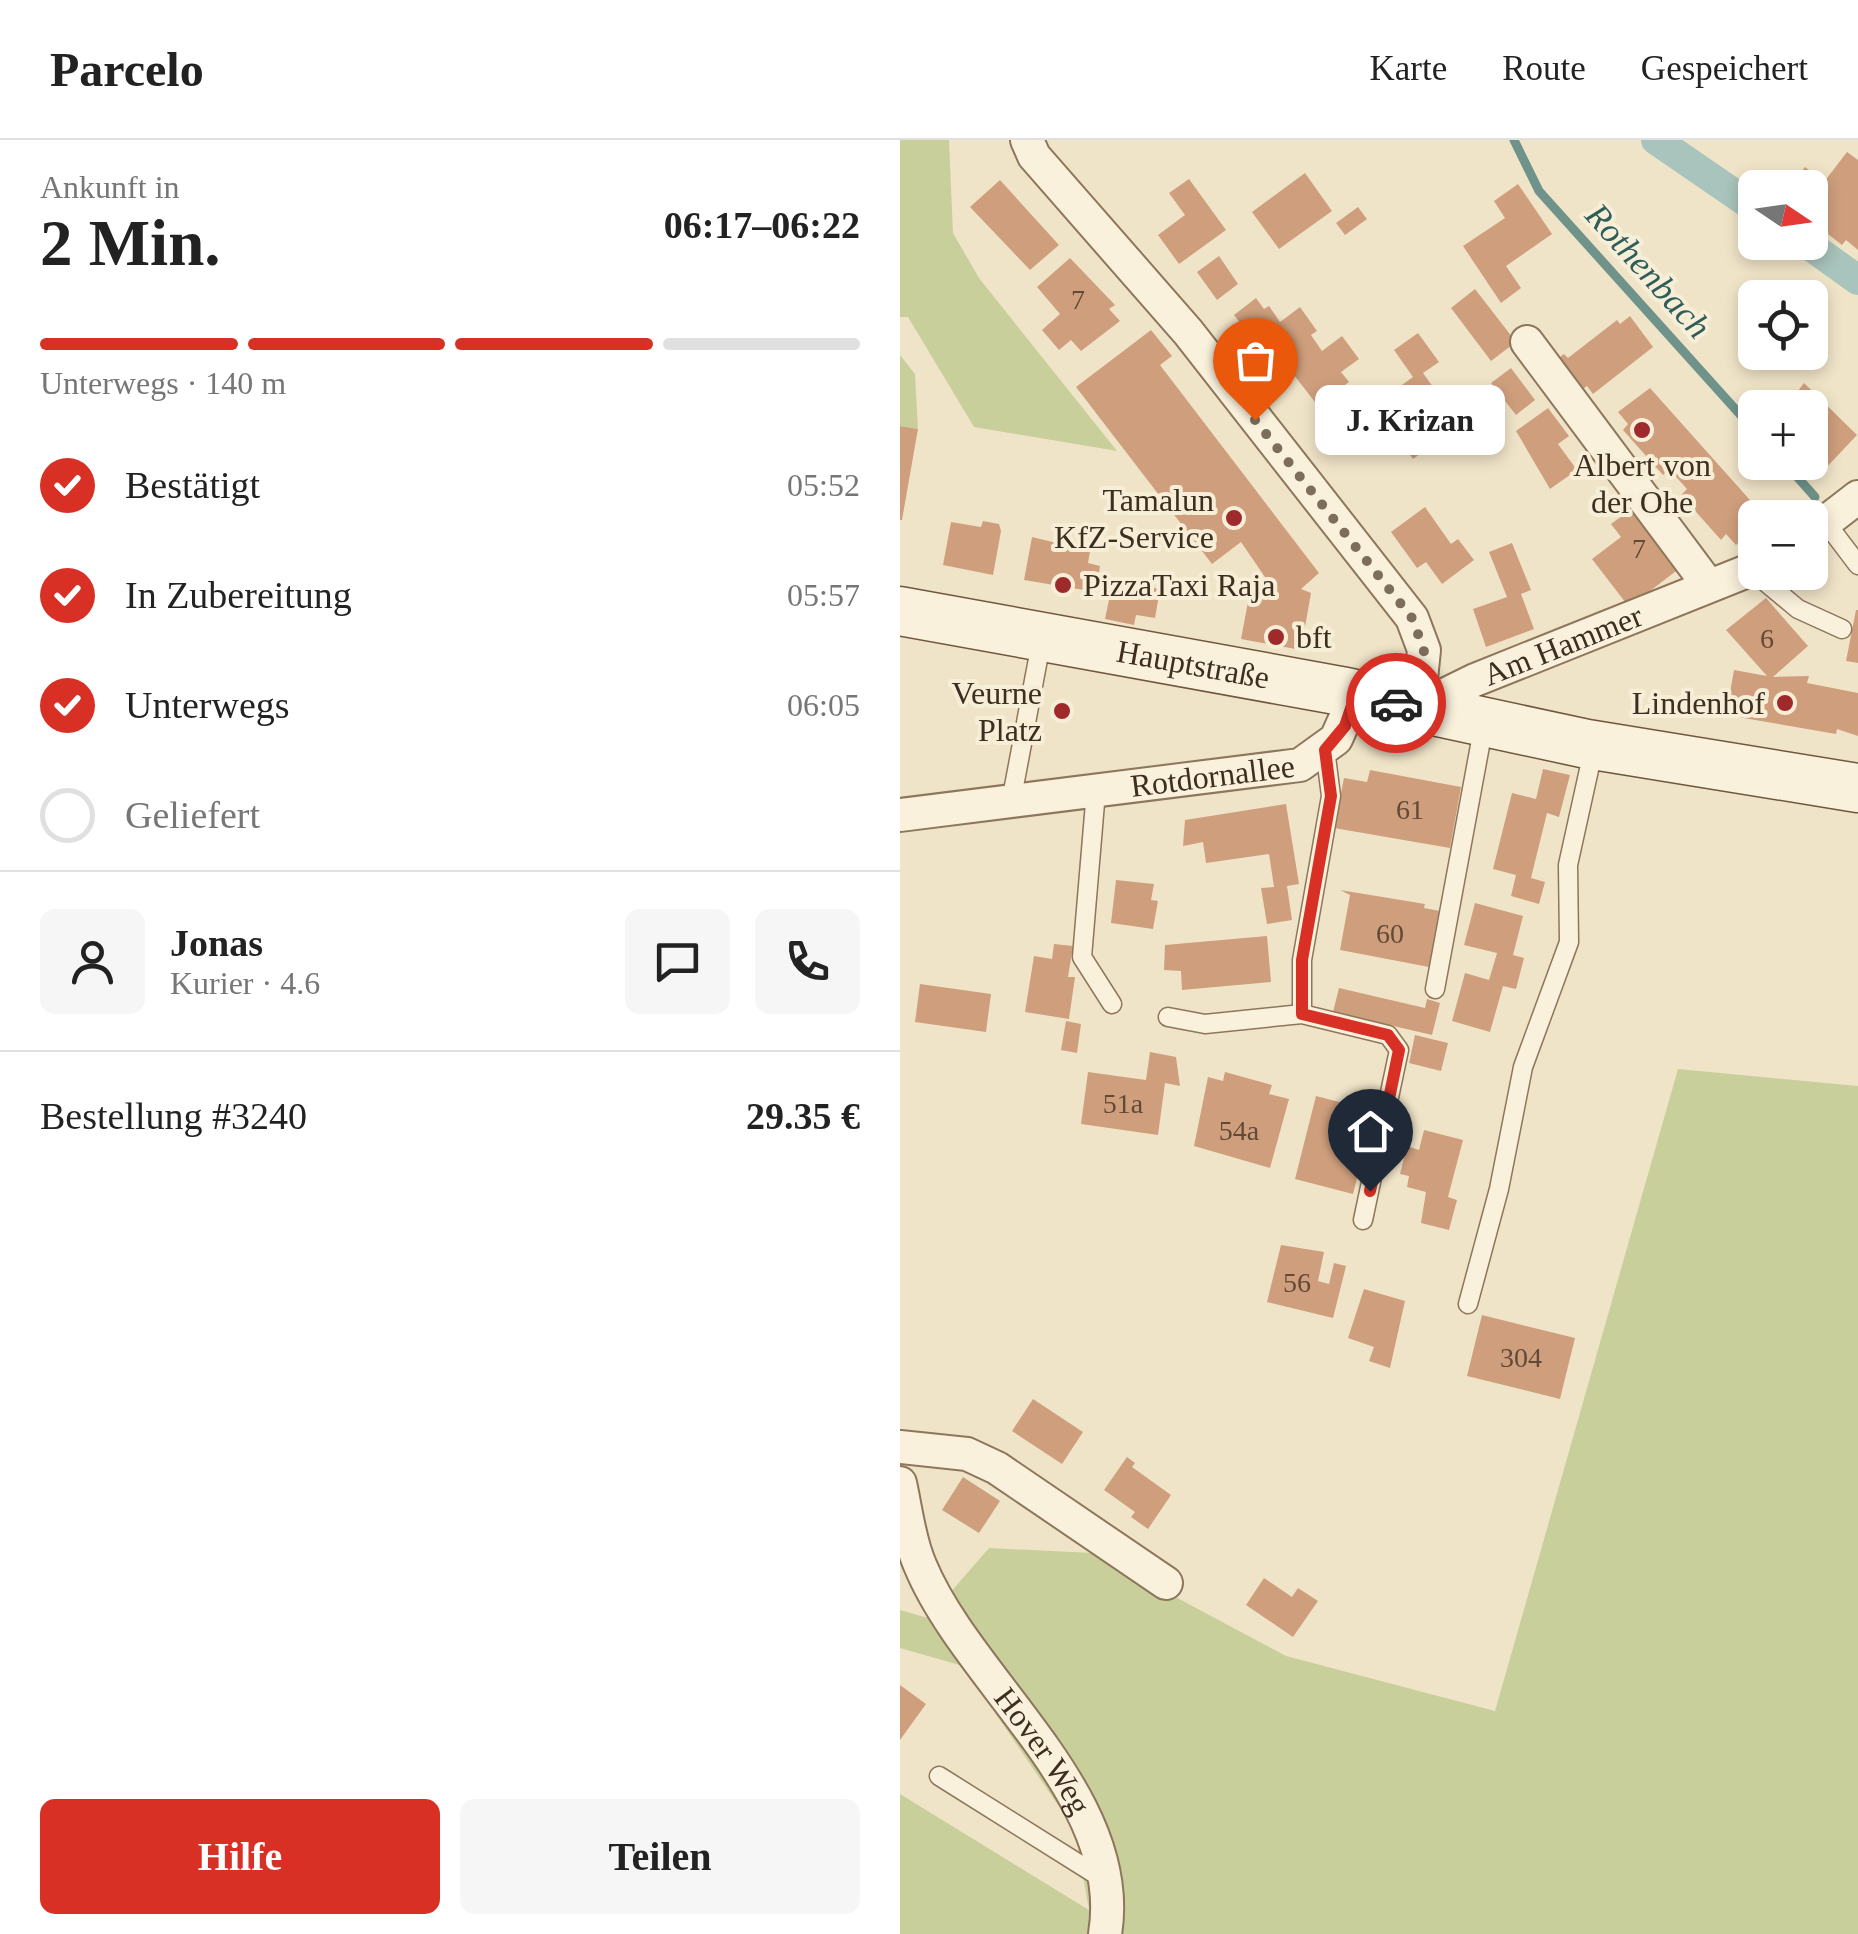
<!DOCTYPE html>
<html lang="de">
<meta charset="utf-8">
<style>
:root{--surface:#fff;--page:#f6f6f6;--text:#222;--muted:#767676;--line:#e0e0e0;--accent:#d93025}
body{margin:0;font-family:Georgia,serif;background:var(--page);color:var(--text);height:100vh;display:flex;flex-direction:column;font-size:38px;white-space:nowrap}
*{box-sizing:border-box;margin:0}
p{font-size:32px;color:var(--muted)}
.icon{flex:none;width:55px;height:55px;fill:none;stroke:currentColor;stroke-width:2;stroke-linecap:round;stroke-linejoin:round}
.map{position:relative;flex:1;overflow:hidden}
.side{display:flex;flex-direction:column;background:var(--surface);width:900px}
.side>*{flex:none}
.needle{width:65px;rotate:103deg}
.tools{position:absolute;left:838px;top:30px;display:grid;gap:20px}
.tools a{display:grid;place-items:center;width:90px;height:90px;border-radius:15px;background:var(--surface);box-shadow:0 5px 15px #0003;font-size:50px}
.pin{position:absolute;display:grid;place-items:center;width:85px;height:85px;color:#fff;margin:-102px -42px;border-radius:50% 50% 50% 0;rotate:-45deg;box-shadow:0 0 10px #0007}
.pin .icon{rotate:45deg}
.courier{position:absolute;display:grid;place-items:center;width:100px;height:100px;margin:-50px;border:8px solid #d93025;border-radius:50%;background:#fff;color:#222;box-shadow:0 2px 12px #0007}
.bubble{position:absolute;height:70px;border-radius:15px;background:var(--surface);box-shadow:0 5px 15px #0003;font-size:32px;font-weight:700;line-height:70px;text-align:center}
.head em{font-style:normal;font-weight:700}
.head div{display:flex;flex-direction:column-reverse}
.head{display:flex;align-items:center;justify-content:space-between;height:170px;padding:0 40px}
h1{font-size:65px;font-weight:700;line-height:75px}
.bar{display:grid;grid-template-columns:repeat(4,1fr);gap:15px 10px;align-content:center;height:120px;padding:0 40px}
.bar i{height:12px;border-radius:8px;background:var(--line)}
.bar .selected{background:var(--accent)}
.bar p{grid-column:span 4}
.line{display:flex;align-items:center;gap:25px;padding:0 40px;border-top:2px solid var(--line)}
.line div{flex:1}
.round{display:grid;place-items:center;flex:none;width:105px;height:105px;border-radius:15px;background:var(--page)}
ol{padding:0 40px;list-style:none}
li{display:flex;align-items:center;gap:30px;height:110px}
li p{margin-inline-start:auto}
li .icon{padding:10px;border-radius:50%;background:var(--accent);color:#fff;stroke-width:4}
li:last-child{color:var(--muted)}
li i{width:55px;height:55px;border:5px solid var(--line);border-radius:50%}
.primary-button{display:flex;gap:20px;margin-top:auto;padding:20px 40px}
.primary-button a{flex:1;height:115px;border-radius:15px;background:var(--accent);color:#fff;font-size:40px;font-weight:700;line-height:115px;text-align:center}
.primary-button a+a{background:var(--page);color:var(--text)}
header{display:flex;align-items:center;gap:60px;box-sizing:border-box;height:140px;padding:0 50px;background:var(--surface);border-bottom:2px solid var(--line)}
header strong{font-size:48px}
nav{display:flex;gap:55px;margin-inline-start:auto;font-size:35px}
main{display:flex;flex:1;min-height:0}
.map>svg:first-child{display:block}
.green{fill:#c9cf9b}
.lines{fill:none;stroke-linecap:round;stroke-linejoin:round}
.stream{stroke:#6f938a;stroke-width:9}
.canal{stroke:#a9c4bc;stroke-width:30}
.building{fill:#cf9f7d}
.lane-casing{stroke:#8d765c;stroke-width:21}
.street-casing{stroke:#8d765c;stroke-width:36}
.secondary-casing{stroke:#6f573f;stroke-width:51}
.lane{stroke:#faf1dc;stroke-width:18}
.street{stroke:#faf1dc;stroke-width:32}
.secondary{stroke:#faf1dc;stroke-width:48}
.done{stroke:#7c6e5b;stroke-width:10;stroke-dasharray:0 18}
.route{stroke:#d93025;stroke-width:12}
.poi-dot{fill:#9e2a2b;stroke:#f7eed8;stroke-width:4}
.labels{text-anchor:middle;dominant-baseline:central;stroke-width:8;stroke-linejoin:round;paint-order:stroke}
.number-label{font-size:28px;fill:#624a37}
.poi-label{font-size:32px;fill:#3d2e20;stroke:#f7eed8;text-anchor:end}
.street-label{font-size:32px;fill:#3d2e20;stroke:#f7eed8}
.water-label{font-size:35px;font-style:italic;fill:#2f5d5a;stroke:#f7eed8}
</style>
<header>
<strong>Parcelo</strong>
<nav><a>Karte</a><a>Route</a><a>Gespeichert</a></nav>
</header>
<main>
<section class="side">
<div class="head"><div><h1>2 Min.</h1><p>Ankunft in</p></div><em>06:17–06:22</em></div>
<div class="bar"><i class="selected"></i><i class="selected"></i><i class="selected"></i><i></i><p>Unterwegs · 140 m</p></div>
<ol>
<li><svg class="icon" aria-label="check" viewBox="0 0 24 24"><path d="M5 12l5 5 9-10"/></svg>Bestätigt<p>05:52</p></li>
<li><svg class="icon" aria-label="check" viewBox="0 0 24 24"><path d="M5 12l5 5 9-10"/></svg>In Zubereitung<p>05:57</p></li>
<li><svg class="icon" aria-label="check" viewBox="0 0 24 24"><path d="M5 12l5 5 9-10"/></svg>Unterwegs<p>06:05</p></li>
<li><i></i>Geliefert</li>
</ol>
<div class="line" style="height:180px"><a class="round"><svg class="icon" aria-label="person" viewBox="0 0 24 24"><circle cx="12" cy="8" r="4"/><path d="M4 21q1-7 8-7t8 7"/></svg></a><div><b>Jonas</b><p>Kurier · 4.6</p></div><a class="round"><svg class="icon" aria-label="chat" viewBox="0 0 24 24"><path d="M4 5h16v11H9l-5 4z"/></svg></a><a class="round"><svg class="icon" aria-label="phone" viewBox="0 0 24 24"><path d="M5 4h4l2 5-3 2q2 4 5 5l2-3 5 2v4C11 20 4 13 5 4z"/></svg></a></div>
<div class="line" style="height:130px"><div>Bestellung #3240</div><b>29.35 €</b></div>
<div class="primary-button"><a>Hilfe</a><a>Teilen</a></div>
</section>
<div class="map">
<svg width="958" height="1794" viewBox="0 0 958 1794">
<rect width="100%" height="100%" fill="#f0e4c8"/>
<path class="green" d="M0,0H49L53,93L79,138L217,311L74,287L8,177H0Z
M0,215L15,234L18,289L0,286Z
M778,929L958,946V1794H0V1654L189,1770L175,1690L63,1526L0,1508V1470L28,1478L89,1408L193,1413L386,1516L595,1571Z"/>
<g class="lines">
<path class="stream" d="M614,0L639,51L855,291
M884,322L915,357"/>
<path class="canal" d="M756,0L855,68
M905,102L958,140"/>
</g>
<path class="building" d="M947,12L958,20V110L946,100L942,105L910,80V48H889L905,27L924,42Z
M405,33L432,71L379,109L352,72Z
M289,39L326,90L279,124L258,95L285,75L269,53Z
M100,40L159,105L130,130L70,67Z
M618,44L652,94L606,126L621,148L601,163L563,106L605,78L594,61Z
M458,67L467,79L445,95L436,83Z
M319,116L338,144L317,160L297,132Z
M170,118L215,165L209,169L220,181L181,211L171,200L159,210L142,190L160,174L137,147Z
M575,149L616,202L591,221L551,168Z
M356,158L364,169L369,166L380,182L400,167L417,191L411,195L422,211L442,196L459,219L441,232L449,242L418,266L380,217L365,227L337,188L342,185L334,175Z
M730,176L753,207L693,254L687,246L676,254L652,223L664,214L668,218L717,180L720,184Z
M251,190L272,216L260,225L419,433L401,449L411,453L401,510L341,499L351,446L369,443L341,402L312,424L176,247Z
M518,193L539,222L523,233L560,285L513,319L474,265L513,237L494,210Z
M611,228L635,260L616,275L591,243Z
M904,243L957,295L923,331L910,316V268H885Z
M750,248L866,378H855V388L836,405L826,394L821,400L781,355L787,349L769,329L763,335L723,290L728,284L718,272Z
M648,268L669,296L658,304L677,330L650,349L616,291Z
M0,286L18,289L2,380H0Z
M726,348L784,425L729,467L692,419L721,397L711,384L722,376L710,361Z
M525,367L551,404L558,399L574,420L542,444L526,422L517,428L491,392Z
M83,381L99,384L101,391L93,435L43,425L51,382L81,387Z
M132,397L190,411L188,423L200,426L196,452L124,440Z
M612,403L631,450L621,454L634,489L586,507L573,469L607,457L589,412Z
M223,442L260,449L255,478L236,475L234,485L205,479L211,450L222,452Z
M866,458L908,506L873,537L909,536L907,543L958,553V596L937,589L936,594L826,575L834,530L867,536L826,490Z
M956,470H958V523L946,521Z
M643,629L670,635L659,677L647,673L631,738L645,742L639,764L611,756L616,735L593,729L612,653L636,659Z
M470,630L561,647L550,708L434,688L444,638L467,642Z
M386,664L399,744L387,746L392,780L367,784L361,748L374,747L369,714L306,723L303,702L283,706L285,680Z
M216,740L254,744L251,760L258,761L253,789L211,783Z
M440,750L525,764L524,768L540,771L529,827L440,810L450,755Z
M575,763L623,776L613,815L624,818L616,849L603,846L590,892L552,881L565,833L589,840L597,813L564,805Z
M367,796L371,842L282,850L281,831L264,830L265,805Z
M154,804L173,806L168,837H175L169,879L125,872L134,816L152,819Z
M20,844L91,854L86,892L15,882Z
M439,848L525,868L527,859L540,863L532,895L433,872Z
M166,881L181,884L177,913L161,910Z
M515,895L548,903L541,931L509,923Z
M250,912L276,917L280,946L265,943L258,995L181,984L188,932L246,940Z
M325,932L372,945L369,954L389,959L370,1028L294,1006L308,937L323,941Z
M416,956L474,971L453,1054L395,1039Z
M524,990L563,1000L548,1057L557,1060L549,1090L521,1083L526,1052L507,1047L509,1036L500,1034L507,1006L519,1010Z
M381,1105L424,1112L418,1141L429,1144L434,1123L446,1126L433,1178L367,1162Z
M464,1149L505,1161L490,1228L469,1221L474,1207L448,1198Z
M582,1175L675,1198L660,1259L567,1236Z
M133,1259L183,1292L162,1324L112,1291Z
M227,1317L235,1323L232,1327L271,1355L248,1389L231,1377L235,1372L204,1350Z
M63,1337L100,1361L79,1393L42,1370Z
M364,1438L392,1457L398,1448L418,1461L393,1497L346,1465Z
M0,1545L26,1564L0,1600Z"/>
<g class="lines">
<g class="lane-casing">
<path id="lane" d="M927,384L958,425
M851,430L898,469L942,489
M425,609L431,656L402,820V874L488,895L499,910L463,1080
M196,651L182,817L212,864
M111,662L142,498
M535,849L584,584
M268,877L305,884L402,874
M568,1164L599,1049L623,927L669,802L668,725L694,607
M39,1636L203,1739"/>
</g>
<g class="street-casing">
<g id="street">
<path d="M127,0L134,16L288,192L512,478L524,510L518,568"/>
<path d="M627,202L809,446"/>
<path d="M910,394L958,357"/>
<path id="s1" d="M518,568L575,540L855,428"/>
<path id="s2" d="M0,675L400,625L436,599L456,554"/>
<path d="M0,1307L67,1314L97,1328L266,1443"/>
<path id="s3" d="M0,1343C6,1370 9,1400 20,1425C68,1542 228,1656 205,1794"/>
</g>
</g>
<g class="secondary-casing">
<g id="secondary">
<path id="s4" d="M0,471L441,551L687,604L958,648"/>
</g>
</g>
<use href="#lane" class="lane"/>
<use href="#street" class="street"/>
<use href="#secondary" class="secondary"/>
</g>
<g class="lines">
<path class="done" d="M355,280L512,478L524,510L518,568L496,563"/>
<path class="route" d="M470,1051L499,910L488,895L402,874V820L431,656L425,610L445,586L456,554L496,563"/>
</g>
<g class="poi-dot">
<circle cx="742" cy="290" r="10"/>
<circle cx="334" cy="378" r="10"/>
<circle cx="163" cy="445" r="10"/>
<circle cx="376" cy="497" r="10"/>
<circle cx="885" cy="563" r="10"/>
<circle cx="162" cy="571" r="10"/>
</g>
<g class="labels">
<g class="number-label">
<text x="178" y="159">7</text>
<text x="739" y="408">7</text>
<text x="867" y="498">6</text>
<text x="510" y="669">61</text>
<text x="490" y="793">60</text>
<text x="223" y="963">51a</text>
<text x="339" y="990">54a</text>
<text x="397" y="1142">56</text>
<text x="621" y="1217">304</text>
</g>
<g class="poi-label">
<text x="742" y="325" text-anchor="middle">Albert von<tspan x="742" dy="37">der Ohe</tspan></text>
<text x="314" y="360">Tamalun<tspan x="314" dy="37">KfZ-Service</tspan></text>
<text x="183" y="445" text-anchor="start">PizzaTaxi Raja</text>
<text x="396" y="497" text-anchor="start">bft</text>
<text x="142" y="553">Veurne<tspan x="142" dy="37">Platz</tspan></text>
<text x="865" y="563">Lindenhof</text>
</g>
<g class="street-label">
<text stroke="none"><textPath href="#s1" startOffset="158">Am Hammer</textPath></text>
<text stroke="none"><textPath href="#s4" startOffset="298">Hauptstraße</textPath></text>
<text stroke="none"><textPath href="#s2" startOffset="315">Rotdornallee</textPath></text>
<text stroke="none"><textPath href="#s3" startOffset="308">Hover Weg</textPath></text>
</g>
<g class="water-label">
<text transform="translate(748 131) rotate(48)">Rothenbach</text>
</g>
</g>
</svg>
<div class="tools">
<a><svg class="needle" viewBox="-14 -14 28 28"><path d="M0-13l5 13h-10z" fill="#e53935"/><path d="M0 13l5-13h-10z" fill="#767676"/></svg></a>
<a><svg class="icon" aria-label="locate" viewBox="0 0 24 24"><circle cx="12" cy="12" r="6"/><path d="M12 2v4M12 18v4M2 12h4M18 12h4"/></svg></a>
<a>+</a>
<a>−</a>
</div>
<div class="pin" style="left:355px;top:280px;background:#ea580c"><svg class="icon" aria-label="bag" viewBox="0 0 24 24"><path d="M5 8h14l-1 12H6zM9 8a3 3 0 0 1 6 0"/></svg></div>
<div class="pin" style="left:470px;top:1051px;background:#1f2937"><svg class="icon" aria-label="home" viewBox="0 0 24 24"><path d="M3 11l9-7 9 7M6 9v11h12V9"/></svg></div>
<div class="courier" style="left:496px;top:563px"><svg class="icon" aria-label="car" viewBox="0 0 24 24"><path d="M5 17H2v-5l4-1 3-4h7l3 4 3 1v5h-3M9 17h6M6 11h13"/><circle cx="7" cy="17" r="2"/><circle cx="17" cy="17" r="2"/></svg></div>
<div class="bubble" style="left:415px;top:245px;width:190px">J. Krizan</div>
</div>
</main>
